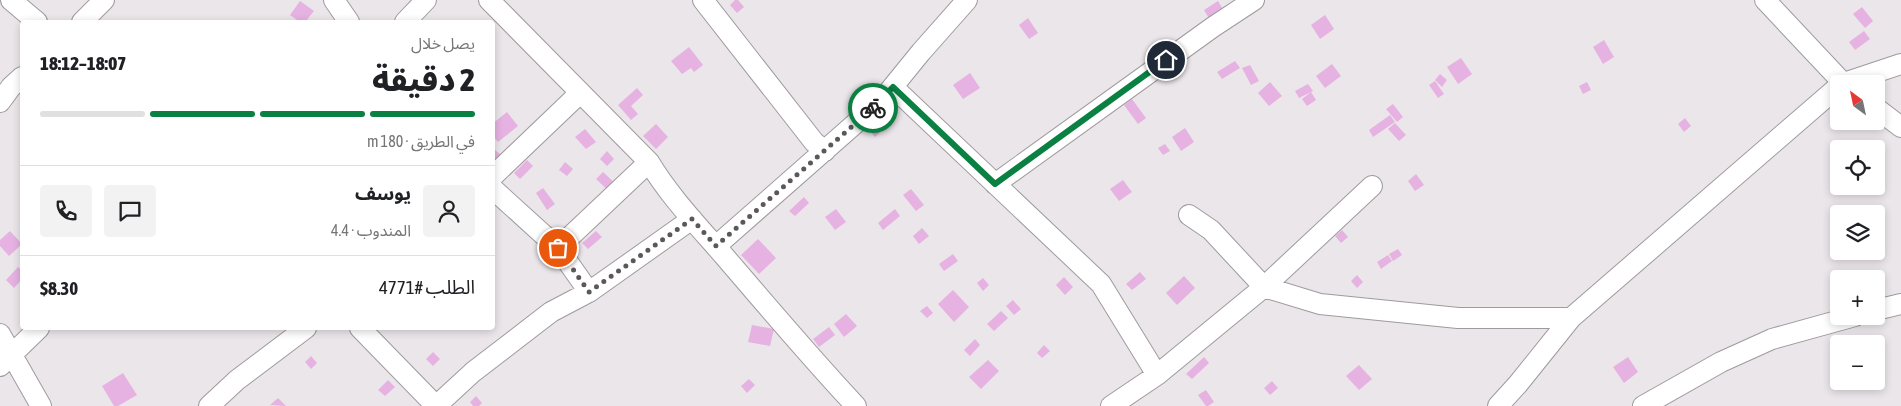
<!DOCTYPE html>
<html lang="ar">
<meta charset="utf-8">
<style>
:root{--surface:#fff;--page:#f2f2f2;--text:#202124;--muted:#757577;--line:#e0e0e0;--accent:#0b8043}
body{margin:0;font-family:"Asap Condensed","Noto Sans Arabic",sans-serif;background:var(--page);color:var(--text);direction:rtl;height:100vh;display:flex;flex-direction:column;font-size:19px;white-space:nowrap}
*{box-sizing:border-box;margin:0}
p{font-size:16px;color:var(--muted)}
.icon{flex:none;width:28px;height:28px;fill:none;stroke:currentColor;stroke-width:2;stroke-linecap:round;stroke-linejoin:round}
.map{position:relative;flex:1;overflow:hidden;direction:ltr}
.sheet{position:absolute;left:20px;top:20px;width:475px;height:310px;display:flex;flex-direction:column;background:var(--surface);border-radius:5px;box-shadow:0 2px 8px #0003;direction:rtl}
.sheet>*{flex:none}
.needle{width:32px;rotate:327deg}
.fabs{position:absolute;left:1830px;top:75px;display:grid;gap:10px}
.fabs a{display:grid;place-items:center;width:55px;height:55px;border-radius:5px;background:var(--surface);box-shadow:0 2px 8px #0003;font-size:25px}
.pin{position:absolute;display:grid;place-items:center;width:42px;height:42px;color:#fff;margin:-21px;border:2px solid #fff;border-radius:50%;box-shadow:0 1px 5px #0007}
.courier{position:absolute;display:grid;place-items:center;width:50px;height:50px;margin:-25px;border:4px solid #0b8043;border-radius:50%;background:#fff;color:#222;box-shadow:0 1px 6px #0007}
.headline em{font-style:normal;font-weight:800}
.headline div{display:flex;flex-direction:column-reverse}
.headline{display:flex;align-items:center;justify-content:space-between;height:85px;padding:0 20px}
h1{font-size:32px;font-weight:800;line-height:38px}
.bar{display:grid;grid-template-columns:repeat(4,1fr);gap:8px 5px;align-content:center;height:60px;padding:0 20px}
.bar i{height:6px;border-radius:4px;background:var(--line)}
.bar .selected{background:var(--accent)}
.bar p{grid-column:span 4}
.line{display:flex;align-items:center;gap:12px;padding:0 20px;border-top:1px solid var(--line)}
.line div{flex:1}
.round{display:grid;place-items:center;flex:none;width:52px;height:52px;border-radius:5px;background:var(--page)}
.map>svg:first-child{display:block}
.building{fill:#e6b2e2}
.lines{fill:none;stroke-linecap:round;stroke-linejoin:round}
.minor-casing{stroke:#9f9a9e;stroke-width:22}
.minor{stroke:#fff;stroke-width:20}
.done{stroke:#5b585a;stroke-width:5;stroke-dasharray:0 9}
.route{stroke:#0b8043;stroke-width:6}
</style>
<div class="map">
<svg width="1901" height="406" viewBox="0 0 1901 406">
<rect width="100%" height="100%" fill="#ebe6ea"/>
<path class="building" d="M735,0H738L744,7L737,13L730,5Z
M300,1L314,11L305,22H300L290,15Z
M1218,1L1227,16L1213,25L1204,10Z
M1862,7L1873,21L1865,28L1853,14Z
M1325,15L1334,29L1320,39L1311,25Z
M1028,18L1038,33L1029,39L1019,25Z
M1864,31L1870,39L1855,50L1849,42Z
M1604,40L1614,57L1603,64L1593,47Z
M689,47L703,65L694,72L691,68L682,74L671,61Z
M1461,58L1472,74L1458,84L1447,67Z
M1235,61L1240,68L1222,79L1217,72Z
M1332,64L1341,76L1325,88L1316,76Z
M1250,65L1259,81L1251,85L1242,68Z
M970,73L980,88L963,99L953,85Z
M1440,74L1447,80L1442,87L1435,80Z
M1435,81L1444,94L1438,98L1429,85Z
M1270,82L1282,96L1269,106L1258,93Z
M1587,82L1591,90L1583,94L1579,86Z
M1308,84L1313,91L1299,98L1295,91Z
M637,88L643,95L631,106L638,114L631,120L618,105Z
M1311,92L1316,100L1307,106L1302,99Z
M1132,99L1146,118L1138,124L1124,105Z
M1393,104L1403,117L1397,122L1386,109Z
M507,112L518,126L498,142L492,135V124Z
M1390,115L1395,122L1373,137L1369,130Z
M1685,118L1691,126L1684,132L1678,124Z
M882,121L887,126L875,137L870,131Z
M1395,123L1406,135L1399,141L1388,129Z
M656,124L668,137L656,149L643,136Z
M1185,128L1194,142L1181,151L1172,137Z
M585,129L596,142L586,149L575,137Z
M1165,144L1170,151L1163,155L1158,148Z
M494,149L507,160L499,168L492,161V151Z
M607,151L614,159L607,166L600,159Z
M527,160L533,166L520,179L514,173Z
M565,162L573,169L567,176L559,170Z
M603,172L619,187L612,194L596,179Z
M1416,174L1424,185L1415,191L1408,181Z
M1123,180L1132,192L1119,201L1110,189Z
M543,188L555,204L547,210L536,193Z
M911,189L924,205L916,211L903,195Z
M804,197L809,203L795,216L789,211Z
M836,209L846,222L835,230L825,217Z
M895,209L900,216L883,230L878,223Z
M922,228L929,236L919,244L913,236Z
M1342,230L1348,237L1341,243L1335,236Z
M10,231L22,244L9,256L0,246V240Z
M596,231L602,237L588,249L582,243Z
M758,239L776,258L759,274L741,255Z
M1398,249L1402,255L1393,261L1389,254Z
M953,254L958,261L944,271L939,264Z
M1388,255L1392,261L1381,269L1377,262Z
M18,267L22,271V279L14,288L6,280Z
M1140,272L1146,279L1132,290L1126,284Z
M1357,275L1363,282L1357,288L1351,281Z
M1184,276L1195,288L1177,305L1166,293Z
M1064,277L1073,287L1065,295L1056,285Z
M983,278L989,285L983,291L977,283Z
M953,290L969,307L954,322L938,304Z
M1013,300L1021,309L1014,315L1006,306Z
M927,306L933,313L927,318L920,311Z
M1001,311L1008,318L994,331L987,324Z
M846,314L857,326L844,337L834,324Z
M752,325L774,329L770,346L748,342Z
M829,327L835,335L819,347L813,339Z
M975,339L980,345L970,356L964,350Z
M1044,345L1050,351L1042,358L1037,353Z
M433,352L440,359L433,366L426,359Z
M311,356L317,363L311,369L305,362Z
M1204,357L1209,363L1192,379L1186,374Z
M1628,357L1638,372L1624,383L1613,367Z
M988,360L999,371L981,389L969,377Z
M1359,365L1372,379L1359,390L1346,376Z
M123,373L137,395L118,406H114L102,386Z
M749,379L755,385L747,393L741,386Z
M388,380L395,387L385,396L378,390Z
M1272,381L1278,388L1270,395L1264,388Z
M1206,390L1214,402L1208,406H1206L1198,395Z
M476,396L482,403L479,406H473L470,402Z
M278,398L286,406L270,405Z"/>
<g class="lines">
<g class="minor-casing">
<path id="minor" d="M11,0L37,22
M334,0L349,22
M489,0L649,162C670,197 699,227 725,257C768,307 811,358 856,406
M703,0L814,142L825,151
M1765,0L1844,84
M82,22L104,0
M405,22L426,0
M1841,84L1901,64
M893,87L1101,284L1157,375
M0,102L11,87L22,77
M1876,108L1901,127
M492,177L580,93
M995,184L1213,27L1254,0
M492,188L558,248L589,292
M1189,215L1211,230L1264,287L1320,304L1458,318H1571
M716,246L882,100L921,52L967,0
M558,248L649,162
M1876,310L1901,304
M360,328L436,406
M0,334L41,406
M0,366L39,328
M209,406L237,380L306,328
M436,406L473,372L551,312L589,292L692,219
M1111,406L1157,375L1264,287L1372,186
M1498,406L1518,384L1571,318L1839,86
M1643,406L1721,362L1772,339L1855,316"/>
</g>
<use href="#minor" class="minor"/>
</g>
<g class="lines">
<path class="done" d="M558,248L589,292L692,219L716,246L873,108"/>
<path class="route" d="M873,108L893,87L995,184L1166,60"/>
</g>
</svg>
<div class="fabs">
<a><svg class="needle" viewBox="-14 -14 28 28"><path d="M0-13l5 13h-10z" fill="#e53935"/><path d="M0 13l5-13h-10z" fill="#757577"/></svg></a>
<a><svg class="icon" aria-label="locate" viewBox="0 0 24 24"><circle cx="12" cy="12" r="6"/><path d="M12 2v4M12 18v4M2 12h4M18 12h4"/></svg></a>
<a><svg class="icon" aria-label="layers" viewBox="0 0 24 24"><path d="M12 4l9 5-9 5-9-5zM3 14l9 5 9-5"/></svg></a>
<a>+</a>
<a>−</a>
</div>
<div class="pin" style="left:558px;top:248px;background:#ea580c"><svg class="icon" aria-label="bag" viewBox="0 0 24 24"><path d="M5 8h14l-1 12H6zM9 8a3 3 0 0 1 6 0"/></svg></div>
<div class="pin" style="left:1166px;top:60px;background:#1f2937"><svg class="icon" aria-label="home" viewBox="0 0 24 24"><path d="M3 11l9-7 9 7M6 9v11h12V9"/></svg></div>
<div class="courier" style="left:873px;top:108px"><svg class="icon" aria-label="bike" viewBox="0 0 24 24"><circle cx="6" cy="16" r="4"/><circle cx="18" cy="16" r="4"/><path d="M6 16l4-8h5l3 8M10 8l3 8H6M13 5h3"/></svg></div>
<section class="sheet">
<div class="headline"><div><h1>2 دقيقة</h1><p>يصل خلال</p></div><em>18:07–18:12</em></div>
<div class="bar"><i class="selected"></i><i class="selected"></i><i class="selected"></i><i></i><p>في الطريق · 180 m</p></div>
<div class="line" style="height:90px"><a class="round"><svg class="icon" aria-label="person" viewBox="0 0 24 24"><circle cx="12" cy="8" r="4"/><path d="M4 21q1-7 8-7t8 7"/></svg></a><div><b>يوسف</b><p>المندوب · 4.4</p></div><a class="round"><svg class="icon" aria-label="chat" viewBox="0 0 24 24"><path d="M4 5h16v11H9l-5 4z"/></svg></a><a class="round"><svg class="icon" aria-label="phone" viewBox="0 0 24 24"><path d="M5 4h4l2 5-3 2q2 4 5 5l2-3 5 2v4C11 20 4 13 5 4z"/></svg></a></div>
<div class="line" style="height:65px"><div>الطلب #4771</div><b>$8.30</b></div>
</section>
</div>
